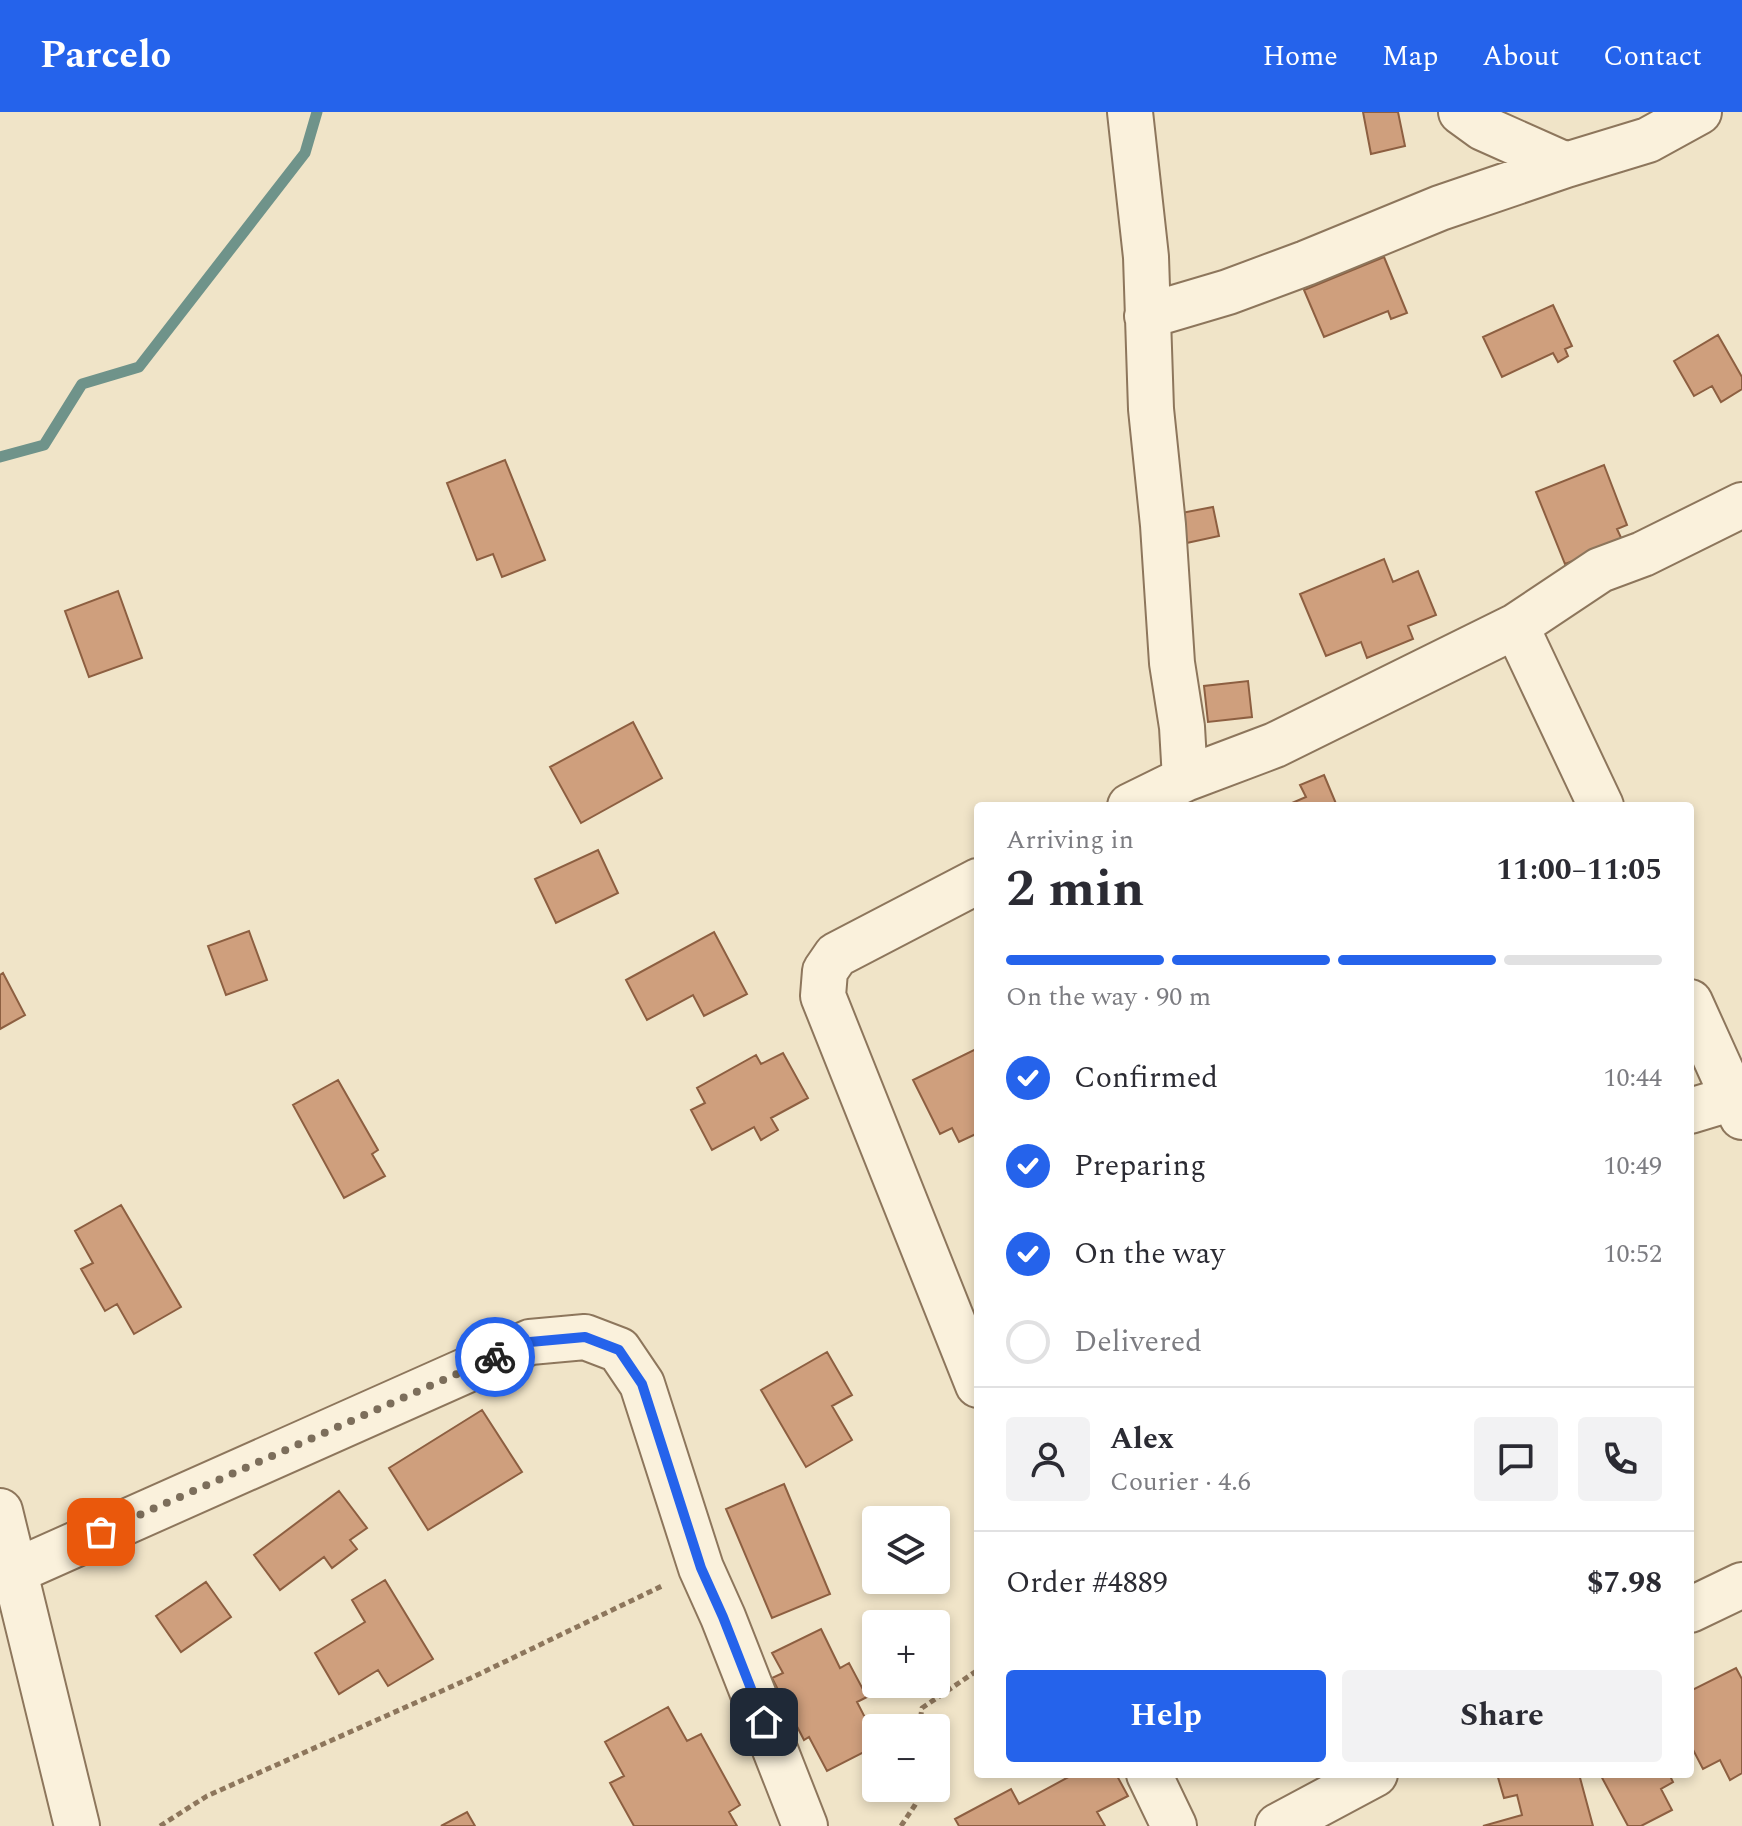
<!DOCTYPE html>
<meta charset="utf-8">
<style>
:root{--surface:#fff;--page:#f2f2f3;--text:#2b2b33;--muted:#7c7c81;--line:#e1e1e2;--accent:#2563eb}
body{margin:0;font-family:Spectral,serif;background:var(--page);color:var(--text);height:100vh;display:flex;flex-direction:column;font-size:30px;white-space:nowrap}
*{box-sizing:border-box;margin:0}
p{font-size:26px;color:var(--muted)}
.icon{flex:none;width:44px;height:44px;fill:none;stroke:currentColor;stroke-width:2;stroke-linecap:round;stroke-linejoin:round}
.map{position:relative;flex:1;overflow:hidden}
.details{position:absolute;left:974px;top:690px;width:720px;height:976px;display:flex;flex-direction:column;background:var(--surface);border-radius:8px;box-shadow:0 4px 12px #0003}
.details>*{flex:none}
.buttons{position:absolute;left:862px;top:1394px;display:grid;gap:16px}
.buttons a{display:grid;place-items:center;width:88px;height:88px;border-radius:8px;background:var(--surface);box-shadow:0 4px 12px #0003;font-size:40px}
.pin{position:absolute;display:grid;place-items:center;width:68px;height:68px;color:#fff;margin:-34px;border-radius:16px;box-shadow:0 4px 12px #0006}
.courier{position:absolute;display:grid;place-items:center;width:80px;height:80px;margin:-40px;border:6px solid #2563eb;border-radius:50%;background:#fff;color:#222;box-shadow:0 2px 10px #0007}
.headline em{font-style:normal;font-weight:700}
.headline div{display:flex;flex-direction:column-reverse}
.headline{display:flex;align-items:center;justify-content:space-between;height:136px;padding:0 32px}
h1{font-size:52px;font-weight:700;line-height:60px}
.bar{display:grid;grid-template-columns:repeat(4,1fr);gap:12px 8px;align-content:center;height:96px;padding:0 32px}
.bar i{height:10px;border-radius:6px;background:var(--line)}
.bar .on{background:var(--accent)}
.bar p{grid-column:span 4}
.line{display:flex;align-items:center;gap:20px;padding:0 32px;border-top:2px solid var(--line)}
.line div{flex:1}
.round{display:grid;place-items:center;flex:none;width:84px;height:84px;border-radius:8px;background:var(--page)}
ol{padding:0 32px;list-style:none}
li{display:flex;align-items:center;gap:24px;height:88px}
li p{margin-inline-start:auto}
li .icon{padding:8px;border-radius:50%;background:var(--accent);color:#fff;stroke-width:4}
li:last-child{color:var(--muted)}
li i{width:44px;height:44px;border:4px solid var(--line);border-radius:50%}
.action{display:flex;gap:16px;margin-top:auto;padding:16px 32px}
.action a{flex:1;height:92px;border-radius:8px;background:var(--accent);color:#fff;font-size:32px;font-weight:700;line-height:92px;text-align:center}
.action a+a{background:var(--page);color:var(--text)}
header{display:flex;align-items:center;gap:48px;box-sizing:border-box;height:112px;padding:0 40px;background:var(--accent);color:#fff}
header strong{font-size:38px}
nav{display:flex;gap:44px;margin-inline-start:auto;font-size:28px}
.map>svg:first-child{display:block}
.lines{fill:none;stroke-linecap:round;stroke-linejoin:round}
.stream{stroke:#6f938a;stroke-width:11}
.building{fill:#cf9f7d;stroke:#8d5f41;stroke-width:2}
.minor-casing{stroke:#8d765c;stroke-width:48}
.path{stroke:#8d765c;stroke-width:5;stroke-dasharray:6 4;stroke-linecap:butt}
.minor{stroke:#faf1dc;stroke-width:44}
.done{stroke:#7c6e5b;stroke-width:8;stroke-dasharray:0 14.4}
.route{stroke:#2563eb;stroke-width:10}
</style>
<header>
<strong>Parcelo</strong>
<nav><a>Home</a><a>Map</a><a>About</a><a>Contact</a></nav>
</header>
<div class="map">
<svg width="1742" height="1714" viewBox="0 0 1742 1714">
<rect width="100%" height="100%" fill="#f0e4c8"/>
<g class="lines">
<path class="stream" d="M0,345L44,333L82,272L139,255L305,41L317,0"/>
</g>
<path class="building" d="M1363,0H1398L1405,34L1371,42Z
M1384,145L1407,201L1391,207L1388,199L1324,225L1304,178Z
M1553,193L1572,234L1565,237L1568,244L1558,250L1553,241L1502,265L1483,225Z
M1718,223L1742,265V277L1721,290L1712,274L1694,284L1674,249Z
M505,348L545,448L502,465L493,442L477,448L447,371Z
M1604,353L1627,413L1617,417L1623,430L1565,452L1536,380Z
M1213,395L1219,424L1182,432L1176,402Z
M1384,447L1393,470L1418,459L1436,503L1408,514L1413,527L1367,546L1361,530L1326,544L1300,482Z
M118,479L142,546L89,565L65,499Z
M1248,569L1252,605L1208,610L1204,574Z
M633,610L662,666L581,711L550,655Z
M1324,663L1337,694H1285L1306,685L1300,673Z
M598,738L618,781L556,811L535,767Z
M249,819L267,868L226,883L208,834Z
M714,820L747,882L704,904L693,883L647,908L626,868Z
M3,861L25,903L0,917V863Z
M978,936V1021L959,1030L952,1016L940,1022L913,968Z
M783,941L808,986L771,1006L778,1018L761,1028L754,1015L712,1038L691,998L705,991L697,976L756,943L761,952Z
M338,968L378,1038L372,1042L385,1064L344,1086L293,993Z
M121,1093L181,1195L134,1222L117,1192L105,1199L81,1157L93,1151L75,1119Z
M827,1240L852,1283L832,1294L852,1328L806,1355L761,1278Z
M482,1298L522,1360L428,1418L389,1356Z
M784,1372L830,1482L772,1506L726,1397Z
M339,1379L367,1416L350,1428L357,1437L332,1456L324,1445L280,1478L254,1443Z
M385,1468L433,1547L388,1574L378,1558L339,1582L315,1541L365,1510L352,1488Z
M206,1470L231,1505L181,1540L156,1504Z
M821,1517L840,1556L849,1551L867,1585L857,1590L876,1627V1634L827,1659L809,1625L804,1628L772,1566L783,1561L772,1541Z
M1736,1556L1742,1567V1661L1730,1668L1720,1648L1703,1657L1690,1632V1579Z
M668,1595L687,1629L701,1622L740,1693L729,1700L737,1714H634L610,1671L624,1664L605,1630Z
M1074,1662H1116L1128,1684L1097,1700L1105,1714H959L955,1707L1011,1677L1019,1692Z
M1497,1662H1579L1593,1714H1483L1522,1703L1517,1683L1504,1686Z
M1600,1662H1669L1673,1670L1661,1677L1672,1698L1641,1714H1628Z
M467,1700L475,1714H441Z"/>
<g class="lines">
<g class="minor-casing">
<path id="minor" d="M1130,0L1146,145L1151,297L1163,413L1172,551L1182,615L1185,667L1275,633L1516,514L1600,458L1643,442L1742,393
M1461,0L1483,16L1566,53
M1147,204L1228,180L1306,151L1440,96L1566,53L1648,28L1699,0
M1516,514L1601,694
M1130,694L1185,667
M978,769L836,843L825,859L823,884L978,1273
M1690,890L1742,1005
M1690,999L1733,986
M0,1399L77,1714
M0,1466L530,1230L585,1225L619,1238L642,1272L701,1456L723,1505L805,1714
M1690,1498L1742,1473
M1149,1662L1174,1714
M1278,1714L1375,1662"/>
</g>
<path class="path" d="M919,1616L922,1596L978,1558
M160,1714L207,1684L473,1565L664,1473
M901,1714L915,1693L923,1676"/>
<use href="#minor" class="minor"/>
</g>
<g class="lines">
<path class="done" d="M101,1420L495,1245"/>
<path class="route" d="M495,1245L530,1230L585,1225L619,1238L642,1272L701,1456L723,1505L764,1610"/>
</g>
</svg>
<div class="buttons">
<a><svg class="icon" aria-label="layers" viewBox="0 0 24 24"><path d="M12 4l9 5-9 5-9-5zM3 14l9 5 9-5"/></svg></a>
<a>+</a>
<a>−</a>
</div>
<div class="pin" style="left:101px;top:1420px;background:#ea580c"><svg class="icon" aria-label="bag" viewBox="0 0 24 24"><path d="M5 8h14l-1 12H6zM9 8a3 3 0 0 1 6 0"/></svg></div>
<div class="pin" style="left:764px;top:1610px;background:#1f2937"><svg class="icon" aria-label="home" viewBox="0 0 24 24"><path d="M3 11l9-7 9 7M6 9v11h12V9"/></svg></div>
<div class="courier" style="left:495px;top:1245px"><svg class="icon" aria-label="bike" viewBox="0 0 24 24"><circle cx="6" cy="16" r="4"/><circle cx="18" cy="16" r="4"/><path d="M6 16l4-8h5l3 8M10 8l3 8H6M13 5h3"/></svg></div>
<section class="details">
<div class="headline"><div><h1>2 min</h1><p>Arriving in</p></div><em>11:00–11:05</em></div>
<div class="bar"><i class="on"></i><i class="on"></i><i class="on"></i><i></i><p>On the way · 90 m</p></div>
<ol>
<li><svg class="icon" aria-label="check" viewBox="0 0 24 24"><path d="M5 12l5 5 9-10"/></svg>Confirmed<p>10:44</p></li>
<li><svg class="icon" aria-label="check" viewBox="0 0 24 24"><path d="M5 12l5 5 9-10"/></svg>Preparing<p>10:49</p></li>
<li><svg class="icon" aria-label="check" viewBox="0 0 24 24"><path d="M5 12l5 5 9-10"/></svg>On the way<p>10:52</p></li>
<li><i></i>Delivered</li>
</ol>
<div class="line" style="height:144px"><a class="round"><svg class="icon" aria-label="person" viewBox="0 0 24 24"><circle cx="12" cy="8" r="4"/><path d="M4 21q1-7 8-7t8 7"/></svg></a><div><b>Alex</b><p>Courier · 4.6</p></div><a class="round"><svg class="icon" aria-label="chat" viewBox="0 0 24 24"><path d="M4 5h16v11H9l-5 4z"/></svg></a><a class="round"><svg class="icon" aria-label="phone" viewBox="0 0 24 24"><path d="M5 4h4l2 5-3 2q2 4 5 5l2-3 5 2v4C11 20 4 13 5 4z"/></svg></a></div>
<div class="line" style="height:104px"><div>Order #4889</div><b>$7.98</b></div>
<div class="action"><a>Help</a><a>Share</a></div>
</section>
</div>
